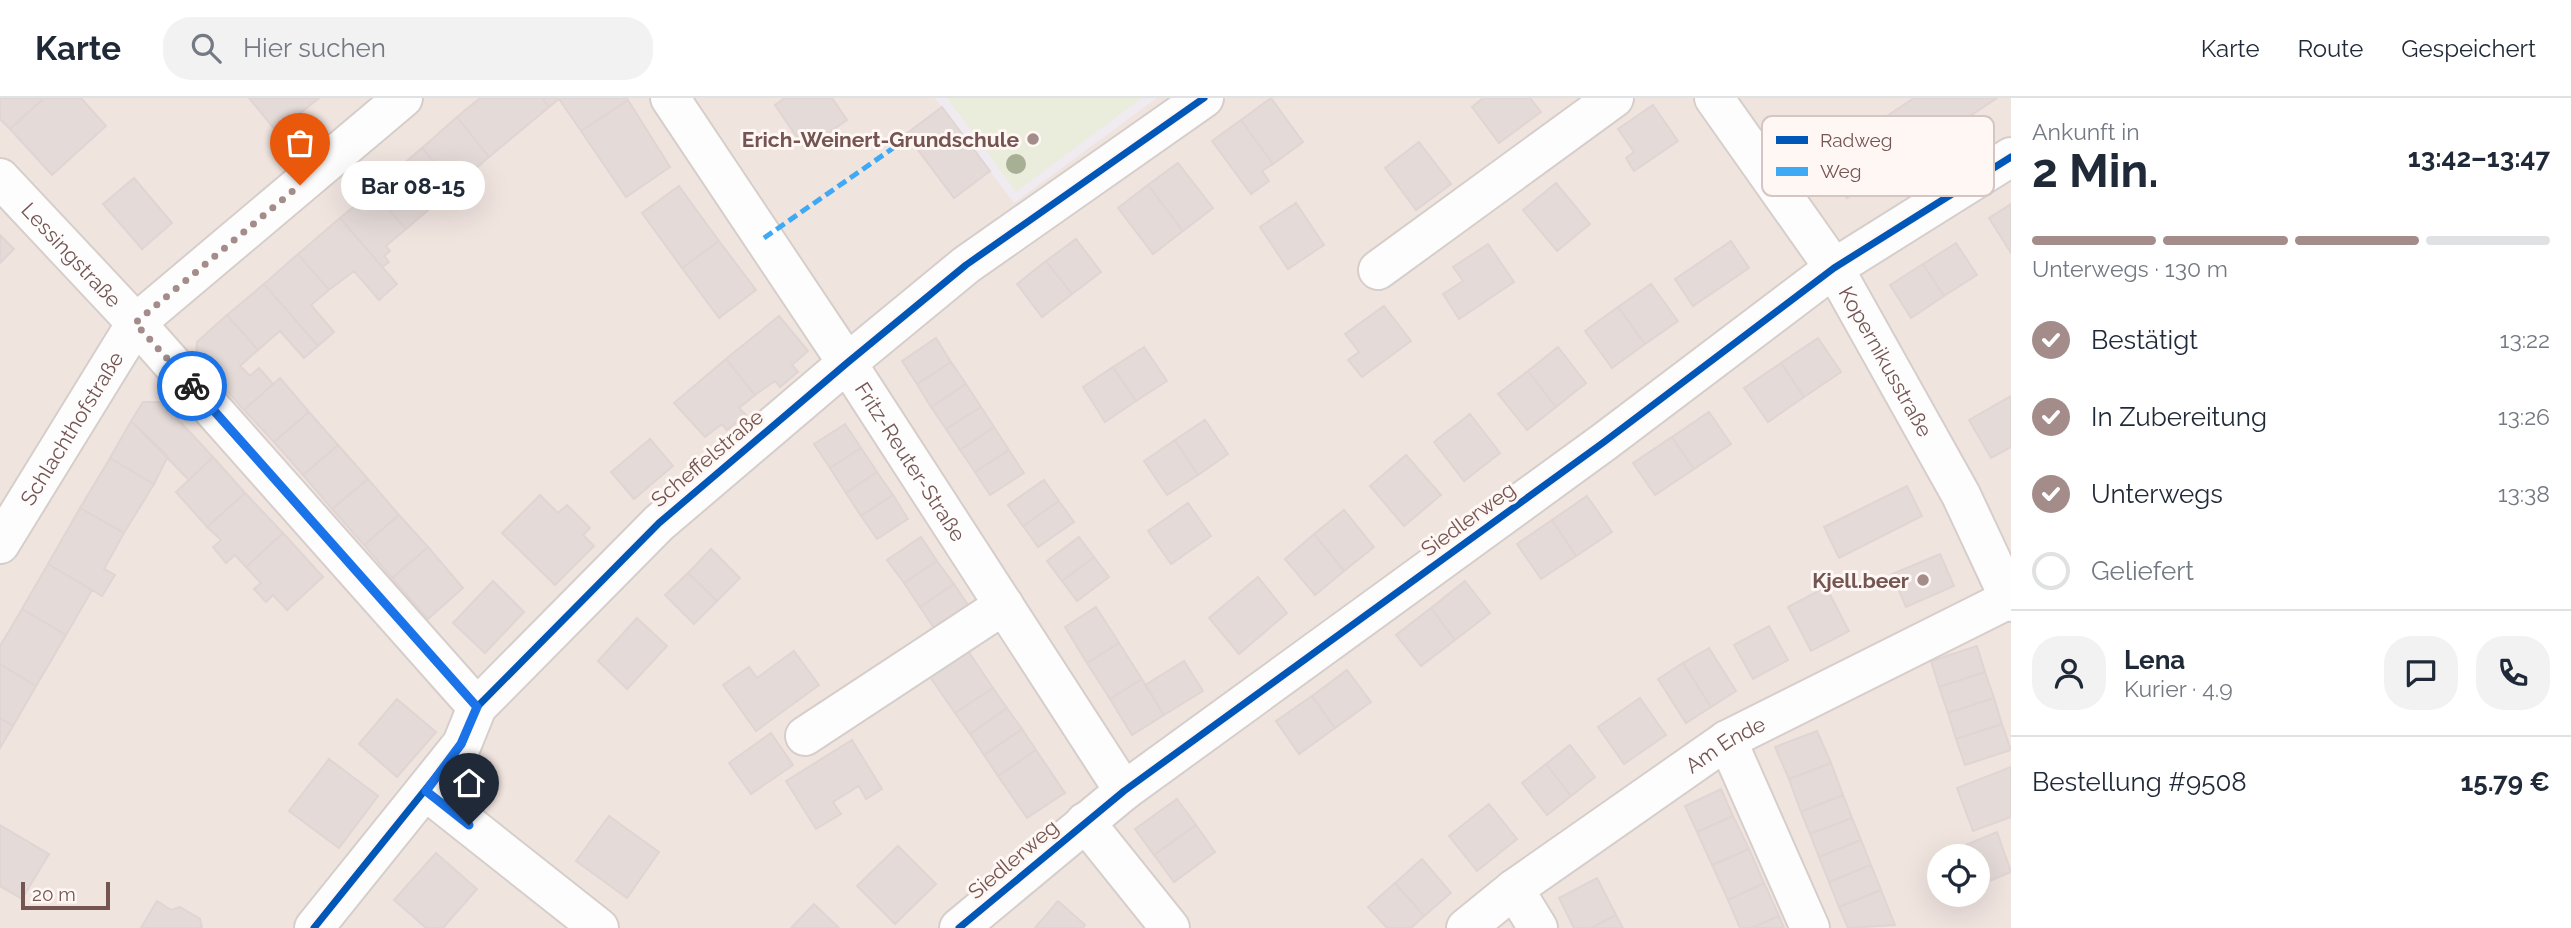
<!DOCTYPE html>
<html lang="de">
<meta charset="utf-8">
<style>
:root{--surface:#fff;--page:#f2f2f3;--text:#1f2937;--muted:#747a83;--line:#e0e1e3;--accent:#a38c89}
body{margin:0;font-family:Raleway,sans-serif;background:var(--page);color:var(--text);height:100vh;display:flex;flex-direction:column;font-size:26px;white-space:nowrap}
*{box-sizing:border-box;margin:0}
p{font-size:23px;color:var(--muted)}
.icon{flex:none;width:38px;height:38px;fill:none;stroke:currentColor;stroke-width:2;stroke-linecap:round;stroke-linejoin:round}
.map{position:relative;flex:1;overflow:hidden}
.side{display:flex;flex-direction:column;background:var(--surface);width:560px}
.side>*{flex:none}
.buttons{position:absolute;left:1927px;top:746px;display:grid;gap:14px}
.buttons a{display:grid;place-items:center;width:63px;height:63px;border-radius:50%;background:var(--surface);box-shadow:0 7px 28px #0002;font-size:35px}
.scale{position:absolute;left:21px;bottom:18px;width:89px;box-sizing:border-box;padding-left:7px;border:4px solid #755552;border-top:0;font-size:19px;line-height:24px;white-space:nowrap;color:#755552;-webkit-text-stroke:5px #fef7f4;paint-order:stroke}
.pin{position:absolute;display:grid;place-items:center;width:60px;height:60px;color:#fff;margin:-72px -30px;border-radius:50% 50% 50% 0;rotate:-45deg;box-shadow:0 0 7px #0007}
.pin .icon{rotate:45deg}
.courier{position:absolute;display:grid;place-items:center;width:70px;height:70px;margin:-35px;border:5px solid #1a73e8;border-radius:50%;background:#fff;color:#222;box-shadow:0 2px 9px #0007}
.bubble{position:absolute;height:49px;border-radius:24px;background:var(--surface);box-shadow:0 7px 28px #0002;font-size:23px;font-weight:700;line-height:49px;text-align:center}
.head em{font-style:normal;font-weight:700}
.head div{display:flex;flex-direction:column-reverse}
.head{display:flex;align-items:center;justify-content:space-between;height:119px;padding:0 21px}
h1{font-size:46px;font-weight:700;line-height:52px}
.bar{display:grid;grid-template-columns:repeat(4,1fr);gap:10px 7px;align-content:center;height:84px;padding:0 21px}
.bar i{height:9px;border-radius:5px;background:var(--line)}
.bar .selected{background:var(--accent)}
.bar p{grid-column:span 4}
.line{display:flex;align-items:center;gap:18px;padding:0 21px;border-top:2px solid var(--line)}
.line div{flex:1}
.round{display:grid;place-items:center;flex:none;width:74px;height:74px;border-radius:28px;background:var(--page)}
ol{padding:0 21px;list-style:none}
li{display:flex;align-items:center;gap:21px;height:77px}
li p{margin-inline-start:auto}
li .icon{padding:7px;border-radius:50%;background:var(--accent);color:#fff;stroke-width:4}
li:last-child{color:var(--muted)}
li i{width:38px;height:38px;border:4px solid var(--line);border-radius:50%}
header{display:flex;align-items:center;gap:42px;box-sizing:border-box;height:98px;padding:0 35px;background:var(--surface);border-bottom:2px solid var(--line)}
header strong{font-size:33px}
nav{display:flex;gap:38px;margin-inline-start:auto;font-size:24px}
.search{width:490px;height:63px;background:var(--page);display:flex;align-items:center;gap:18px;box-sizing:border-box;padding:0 24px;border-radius:28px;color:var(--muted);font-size:26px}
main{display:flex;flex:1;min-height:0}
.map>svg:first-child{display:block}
.residential{fill:#f0e4df;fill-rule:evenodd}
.education{fill:#f0ebf1}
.green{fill:#eaeddc}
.building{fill:#e4dad8;stroke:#e0d5d3;stroke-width:2}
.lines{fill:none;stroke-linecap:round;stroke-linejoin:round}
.minor-casing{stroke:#d6cecb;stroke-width:42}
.minor{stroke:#fefdfd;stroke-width:38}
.quiet{stroke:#3fa9f5;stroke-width:5;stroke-dasharray:10 5;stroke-linecap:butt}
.cycleway-casing{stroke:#fef7f4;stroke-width:11}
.cycleway{stroke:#0057b8;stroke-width:7}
.tree{fill:#a7af95}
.done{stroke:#a38c89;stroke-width:7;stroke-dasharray:0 12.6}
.route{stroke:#1a73e8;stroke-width:9}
.poi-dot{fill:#a38c89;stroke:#fef7f4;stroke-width:2.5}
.labels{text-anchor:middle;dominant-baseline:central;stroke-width:6;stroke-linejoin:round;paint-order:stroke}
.poi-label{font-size:21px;font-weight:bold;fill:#755552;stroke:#fef7f4;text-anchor:end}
.street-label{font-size:21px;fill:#755552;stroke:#fef7f4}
.key{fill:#fef7f4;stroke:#d5c6c3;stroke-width:2}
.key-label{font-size:19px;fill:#755552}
</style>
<header>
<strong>Karte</strong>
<div class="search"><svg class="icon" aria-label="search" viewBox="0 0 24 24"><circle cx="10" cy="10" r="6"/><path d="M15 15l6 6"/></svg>Hier suchen</div>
<nav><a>Karte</a><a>Route</a><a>Gespeichert</a></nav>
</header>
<main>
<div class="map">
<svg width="2011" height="830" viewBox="0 0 2011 830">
<rect width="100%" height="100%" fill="#f8f3f0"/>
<path class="residential" d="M0,0H2011V830H0ZM1939,758H1978V796H1939Z"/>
<path class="education" d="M935,0H1157L1014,105Z"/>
<path class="green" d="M947,0H1142L1016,94Z"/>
<path class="building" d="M0,0H44L10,31L0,21Z
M44,0H81L106,28L52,77L10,31Z
M249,0H319L277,34Z
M480,0H542L549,9L489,59L457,19Z
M542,0H627L628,2L581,33L559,1L549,9Z
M785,0H832L847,22L805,51L775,7Z
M1271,0L1303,44L1273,66L1241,22Z
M1483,0H1530L1541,14L1499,45L1472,9Z
M1914,0H1997L1847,100L1821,62Z
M628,2L670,69L626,99L581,33Z
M1653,7L1678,43L1634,73L1626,60L1634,54L1618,31Z
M942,9L990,73L954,100L906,36Z
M457,19L489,59L455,89L422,50Z
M1241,22L1273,66L1262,73L1269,83L1251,96L1212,43Z
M1419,44L1451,86L1416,112L1385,70Z
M422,50L455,89L406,131L372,93Z
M1178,65L1213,110L1183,133L1148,87Z
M134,80L172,125L142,151L103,106Z
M1556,85L1590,126L1557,153L1523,112Z
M1148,87L1183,133L1153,156L1118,110Z
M679,88L719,143L682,170L642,115Z
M372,93L406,131L386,148L390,153L384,158L389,164L382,169L340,120Z
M1296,105L1324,147L1288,171L1260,129Z
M2011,106V155L1989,120Z
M340,120L397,186L379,202L354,173L329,192L298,156Z
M0,137L14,151L0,165Z
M1076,141L1101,174L1072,196L1046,163Z
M719,143L756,192L719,220L682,170Z
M1731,143L1749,170L1693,208L1675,181Z
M1956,145L1977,177L1944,198L1923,166Z
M1488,146L1514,184L1459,221L1443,196L1463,183L1453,169Z
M298,156L329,192L311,207L334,234L318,248L264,186Z
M1046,163L1072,196L1042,219L1017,186Z
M1923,166L1944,198L1911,220L1890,187Z
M264,186L318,248L304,260L280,233L258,252L227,217Z
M1651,186L1678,223L1645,246L1618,209Z
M1384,208L1411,243L1362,279L1348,262L1359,254L1345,236Z
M1618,209L1645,246L1612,270L1585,233Z
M227,217L258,252L240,268L250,278L259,270L273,286L244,312L196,258L197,244Z
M779,218L808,253L792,267L798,274L780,289L775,283L755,297L726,261Z
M936,240L951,264L917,286L902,263Z
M1818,240L1841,274L1804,299L1781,265Z
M1144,249L1167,283L1136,303L1113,269Z
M1558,249L1586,285L1556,309L1528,273Z
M726,261L755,297L739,310L746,317L727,332L722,326L705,339L674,305Z
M951,264L966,286L931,309L917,286Z
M1781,265L1804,299L1768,324L1744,290Z
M1113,269L1136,303L1105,324L1083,289Z
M1528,273L1556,309L1527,332L1498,296Z
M280,280L309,314L274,344L244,312Z
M966,286L981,309L946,331L931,309Z
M2011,298V349L1991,360L1969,322Z
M143,304H162L213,359L189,382L131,323Z
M981,309L994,329L960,352L946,331Z
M309,314L338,347L303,377L274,344Z
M1709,314L1731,346L1694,371L1672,339Z
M1470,316L1500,355L1464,383L1434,344Z
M1205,322L1228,356L1198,377L1175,342Z
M131,323L168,358L154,386L110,360Z
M845,326L861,350L830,370L814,346Z
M994,329L1009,352L975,374L960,352Z
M1672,339L1694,371L1655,397L1633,365Z
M650,341L673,368L634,401L611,374Z
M1175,342L1198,377L1167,397L1144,363Z
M338,347L368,381L332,411L303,377Z
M861,350L877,374L846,395L830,370Z
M1009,352L1024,375L990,397L975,374Z
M1406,357L1441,397L1404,428L1370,388Z
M213,359L245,395L207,429L176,394Z
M110,360L154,386L124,435L80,410Z
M877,374L893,397L861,418L846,395Z
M368,381L399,417L364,447L332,411Z
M1044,382L1059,403L1023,428L1008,407Z
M1907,388L1922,418L1839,460L1824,429Z
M245,395L283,435L246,469L235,457L226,465L213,449L221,442L207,429Z
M540,397L558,415L567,407L590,430L583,437L594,448L555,487L502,435Z
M893,397L908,421L877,441L861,418Z
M1587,398L1612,434L1576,458L1552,422Z
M1059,403L1074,424L1038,449L1023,428Z
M1188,405L1211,438L1171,466L1148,433Z
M80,410L124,435L104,471L115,477L102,498L48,466Z
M1344,412L1374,449L1344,473L1314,436Z
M399,417L428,449L392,480L364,447Z
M1552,422L1576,458L1541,481L1517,446Z
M283,435L323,479L287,512L273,497L266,504L254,491L261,485L246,469Z
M1314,436L1344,473L1315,497L1285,461Z
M921,439L937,463L904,485L887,462Z
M1079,439L1094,459L1062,483L1047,463Z
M428,449L463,490L428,521L392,480Z
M711,451L740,480L717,503L688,475Z
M1940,456L1954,488L1906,509L1892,476Z
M1094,459L1109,479L1077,503L1062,483Z
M937,463L954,486L920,509L904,485Z
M48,466L92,492L66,537L22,511Z
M688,475L717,503L694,526L665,497Z
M1258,479L1287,515L1239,556L1209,520Z
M493,483L524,514L485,555L453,525Z
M1465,483L1490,515L1455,542L1431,510Z
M954,486L970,510L936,533L920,509Z
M1826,489L1849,533L1811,553L1788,509Z
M1096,509L1119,545L1087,565L1065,529Z
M1431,510L1455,542L1421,568L1396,537Z
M22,511L66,537L36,588L0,566V548Z
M637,520L667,548L627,591L598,563Z
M1769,528L1788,562L1753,581L1734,547Z
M1119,545L1142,581L1110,601L1087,565Z
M1977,548L1985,574L1939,589L1931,563Z
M1709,550L1736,593L1711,609L1683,565Z
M794,553L819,587L756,633L723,587L749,569L757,580Z
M968,553L993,590L955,615L930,579Z
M1184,563L1203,593L1164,617L1145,587Z
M1683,565L1711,609L1686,625L1658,581Z
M0,566L36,588L13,628L0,620Z
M1347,572L1371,604L1335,630L1312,598Z
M1985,574L1994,600L1948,615L1939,589Z
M1142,581L1164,617L1132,637L1110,601Z
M993,590L1007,610L970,636L955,615Z
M1312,598L1335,630L1299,656L1276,623Z
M1640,600L1666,637L1624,666L1598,629Z
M1994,600L2002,626L1956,641L1948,615Z
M397,601L436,634L397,679L359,646Z
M1007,610L1022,631L984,657L970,636Z
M0,620L13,628L0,650Z
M2002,626L2011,652L1965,667L1956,641Z
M1022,631L1036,652L998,678L984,657Z
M1817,633L1831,665L1789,681L1775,649Z
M771,635L793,667L751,696L729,665Z
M852,642L882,691L866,701L859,688L833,704L841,716L816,731L786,683Z
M1570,647L1595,679L1571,698L1546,666Z
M1036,652L1065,695L1027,720L998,678Z
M329,661L378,698L339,750L289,713Z
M1831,665L1843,697L1801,714L1789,681Z
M1546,666L1571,698L1547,717L1522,685Z
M2011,669V719L1973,733L1957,690Z
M1721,691L1733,718L1697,734L1685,708Z
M1843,697L1852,720L1810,736L1801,714Z
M1177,701L1196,727L1154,757L1135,731Z
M1489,706L1517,741L1477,773L1449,738Z
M609,718L659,754L627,800L576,763Z
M1733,718L1749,751L1712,767L1697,734Z
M1852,720L1861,742L1819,759L1810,736Z
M0,727L49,756L22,801L0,788Z
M1196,727L1215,754L1174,784L1154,757Z
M1997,734L2011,774L1978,788V758H1953L1951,753Z
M1861,742L1871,767L1829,784L1819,759Z
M898,748L936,786L895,826L857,788Z
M1749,751L1764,785L1728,802L1712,767Z
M436,755L477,791L443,830H426L394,802Z
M1422,761L1451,795L1424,818L1395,785Z
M1871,767L1881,792L1839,809L1829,784Z
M1597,780L1616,817L1591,830H1574L1559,800Z
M1395,785L1424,818L1411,830H1387L1368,809Z
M1764,785L1779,818L1751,830H1740L1728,802Z
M1881,792L1895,827L1848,830L1839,809Z
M157,803L171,812L180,809L200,821L202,830H141Z
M1058,803L1085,827L1083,830H1035Z
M814,806L839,830H791Z
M1616,817L1623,830H1591Z
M1779,818L1784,830H1751Z"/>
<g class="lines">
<g class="minor-casing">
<g id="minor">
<path id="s1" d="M670,0L847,265L1124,693"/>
<path id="s2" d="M1714,0L1834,170L1961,397L2011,504"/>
<path id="s3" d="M0,80L136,225L477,609"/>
<path d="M1378,172L1614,0"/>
<path id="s4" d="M0,446L136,225L403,0"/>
<path d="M805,638L1004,507"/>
<path d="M1727,642L1810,830"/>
<path d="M426,693L599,830"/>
<path d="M1085,724L1170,830"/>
<path d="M1514,791L1538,830"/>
<path d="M314,830L462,646L477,609L659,425L847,265L966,167L1204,0"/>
<path d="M959,830L1124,693L1604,344L1834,170L2011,59"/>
<path id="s5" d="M1466,830L1514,791L1727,642L2009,501"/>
</g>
</g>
<use href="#minor" class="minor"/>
<path class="quiet" d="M764,140L899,46"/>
<g class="cycleway-casing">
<path id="cycleway" d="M314,830L462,646L477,609L659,425L847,265L966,167L1204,0
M959,830L1124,693L1604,344L1834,170L2011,59"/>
</g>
<use href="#cycleway" class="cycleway"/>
</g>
<circle class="tree" cx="1016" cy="66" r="10"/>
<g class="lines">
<path class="done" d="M192,288L135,225L300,87"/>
<path class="route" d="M192,288L477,609L461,646L426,693L469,727"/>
</g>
<g class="poi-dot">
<circle cx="1033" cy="41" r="7"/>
<circle cx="1923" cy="482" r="7"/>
</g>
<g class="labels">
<g class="poi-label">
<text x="1019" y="41">Erich-Weinert-Grundschule</text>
<text x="1909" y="482">Kjell.beer</text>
</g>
<g class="street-label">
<text stroke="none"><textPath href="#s3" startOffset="105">Lessingstraße</textPath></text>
<text stroke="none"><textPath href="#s2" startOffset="315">Kopernikusstraße</textPath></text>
<text stroke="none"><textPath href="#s4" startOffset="136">Schlachthofstraße</textPath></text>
<text transform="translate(707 360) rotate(-40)">Scheffelstraße</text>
<text stroke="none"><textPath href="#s1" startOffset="436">Fritz-Reuter-Straße</textPath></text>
<text transform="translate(1468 421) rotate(-36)">Siedlerweg</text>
<text stroke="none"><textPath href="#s5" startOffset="318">Am Ende</textPath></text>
<text transform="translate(1013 761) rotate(-40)">Siedlerweg</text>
</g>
</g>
<rect x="1762" y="18" width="232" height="80" rx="10" class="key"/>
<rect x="1776" y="38" width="32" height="8" fill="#0057b8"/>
<rect x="1776" y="69" width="32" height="9" fill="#3fa9f5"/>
<g class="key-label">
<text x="1820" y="49">Radweg</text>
<text x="1820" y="80">Weg</text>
</g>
</svg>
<div class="buttons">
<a><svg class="icon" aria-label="locate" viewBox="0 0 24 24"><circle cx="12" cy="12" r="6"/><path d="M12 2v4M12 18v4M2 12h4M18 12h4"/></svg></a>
</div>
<div class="scale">20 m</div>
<div class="pin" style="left:300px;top:87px;background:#ea580c"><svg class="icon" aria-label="bag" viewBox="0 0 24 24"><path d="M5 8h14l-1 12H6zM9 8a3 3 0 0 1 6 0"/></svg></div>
<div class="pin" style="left:469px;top:727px;background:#1f2937"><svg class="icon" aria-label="home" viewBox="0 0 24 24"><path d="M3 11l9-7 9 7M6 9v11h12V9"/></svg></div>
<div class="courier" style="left:192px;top:288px"><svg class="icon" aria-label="bike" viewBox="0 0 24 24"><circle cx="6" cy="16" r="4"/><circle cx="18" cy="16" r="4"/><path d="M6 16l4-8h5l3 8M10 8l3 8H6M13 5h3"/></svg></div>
<div class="bubble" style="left:341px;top:63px;width:144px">Bar 08-15</div>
</div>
<section class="side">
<div class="head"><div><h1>2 Min.</h1><p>Ankunft in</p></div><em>13:42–13:47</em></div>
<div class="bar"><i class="selected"></i><i class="selected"></i><i class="selected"></i><i></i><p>Unterwegs · 130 m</p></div>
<ol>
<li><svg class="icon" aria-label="check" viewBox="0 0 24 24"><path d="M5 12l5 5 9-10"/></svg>Bestätigt<p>13:22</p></li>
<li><svg class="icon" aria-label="check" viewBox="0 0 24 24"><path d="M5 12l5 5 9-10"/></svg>In Zubereitung<p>13:26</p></li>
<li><svg class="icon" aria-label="check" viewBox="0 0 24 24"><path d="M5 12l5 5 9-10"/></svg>Unterwegs<p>13:38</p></li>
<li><i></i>Geliefert</li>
</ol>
<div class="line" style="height:126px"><a class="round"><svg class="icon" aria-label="person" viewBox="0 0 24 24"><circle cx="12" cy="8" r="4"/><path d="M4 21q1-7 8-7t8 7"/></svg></a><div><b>Lena</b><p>Kurier · 4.9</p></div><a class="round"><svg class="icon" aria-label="chat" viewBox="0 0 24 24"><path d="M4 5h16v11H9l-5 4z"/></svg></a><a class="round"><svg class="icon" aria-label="phone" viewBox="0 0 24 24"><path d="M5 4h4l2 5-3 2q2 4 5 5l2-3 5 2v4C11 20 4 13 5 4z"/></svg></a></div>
<div class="line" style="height:91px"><div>Bestellung #9508</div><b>15.79 €</b></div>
</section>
</main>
